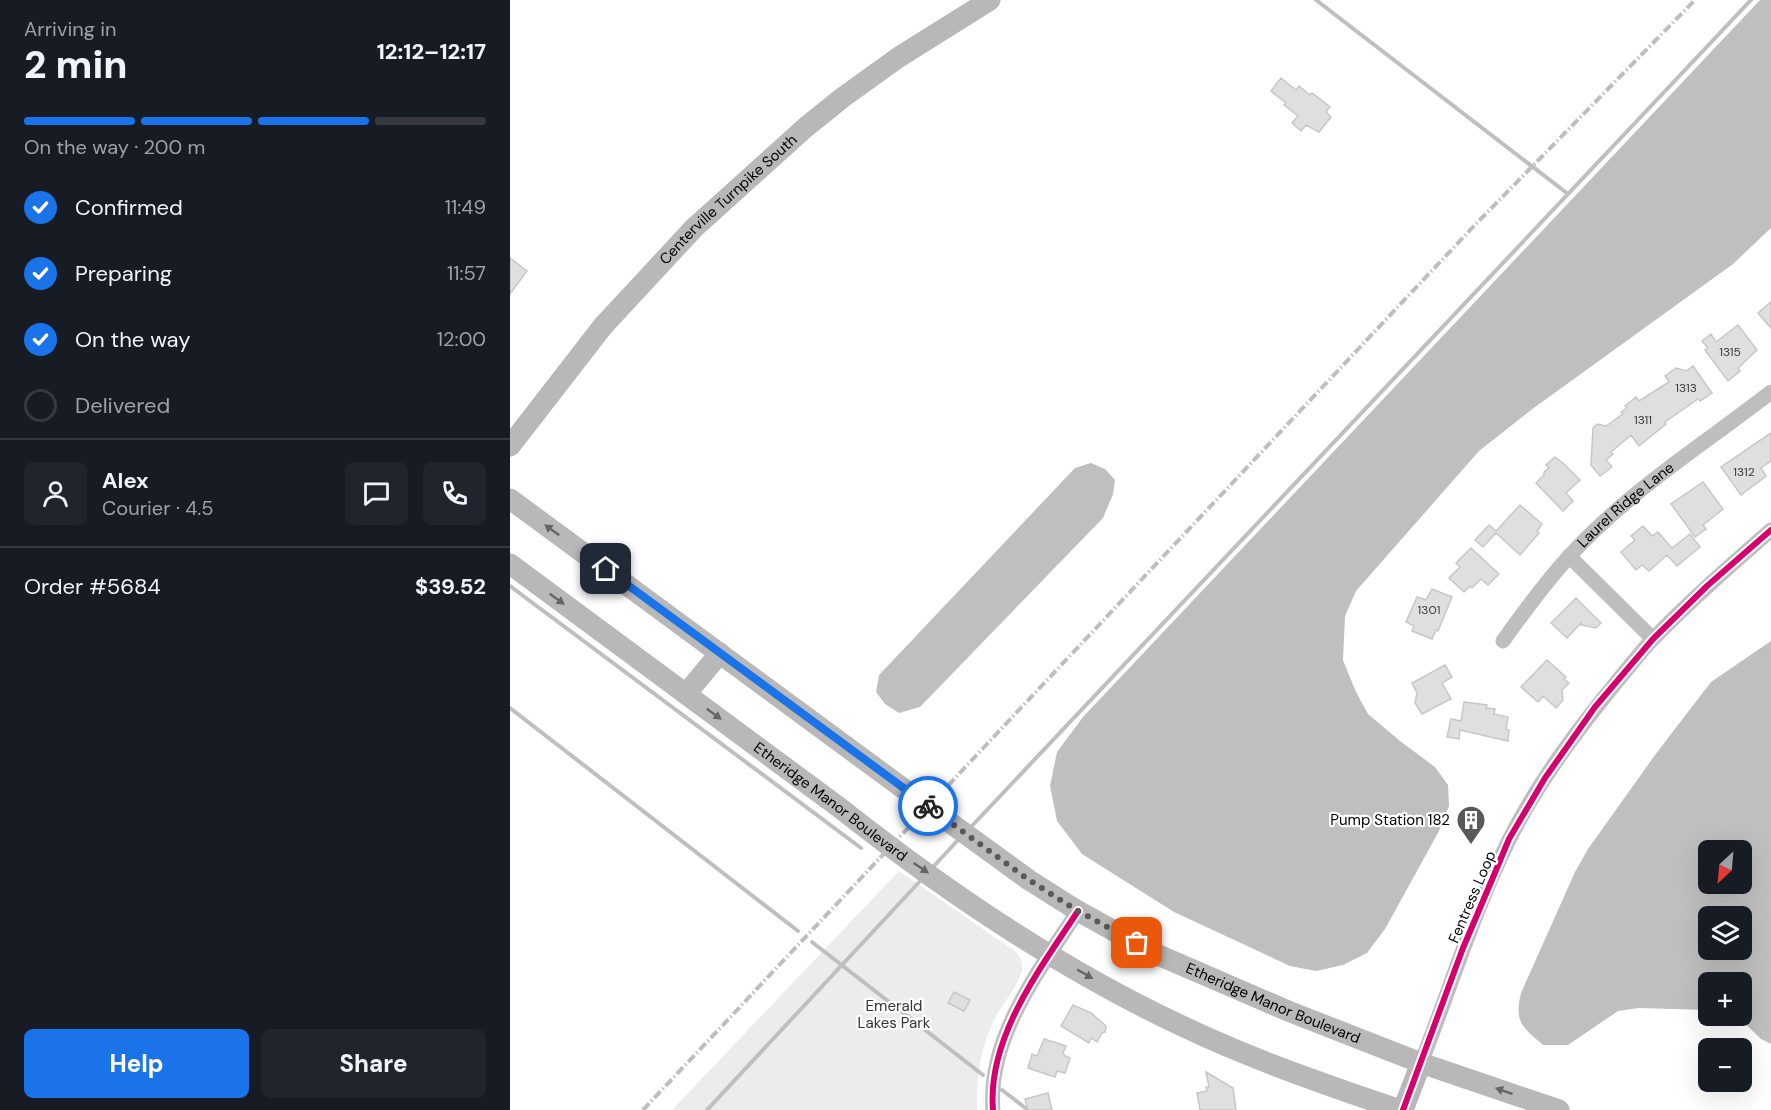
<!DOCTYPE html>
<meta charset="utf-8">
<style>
:root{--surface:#171b24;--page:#20242c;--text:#f1f3f6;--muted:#9ea1a6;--line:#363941;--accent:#1a73e8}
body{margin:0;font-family:"DM Sans",sans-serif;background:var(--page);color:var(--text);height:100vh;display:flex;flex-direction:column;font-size:22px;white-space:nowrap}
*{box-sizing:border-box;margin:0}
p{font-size:20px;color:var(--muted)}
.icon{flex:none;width:33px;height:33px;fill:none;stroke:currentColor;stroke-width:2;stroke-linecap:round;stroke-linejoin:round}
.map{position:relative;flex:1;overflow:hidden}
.panel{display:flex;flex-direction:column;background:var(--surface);width:510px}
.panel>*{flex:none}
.needle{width:39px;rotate:206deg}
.controls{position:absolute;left:1188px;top:840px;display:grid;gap:12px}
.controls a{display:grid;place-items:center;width:54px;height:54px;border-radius:9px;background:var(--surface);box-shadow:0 6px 24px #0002;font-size:30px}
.pin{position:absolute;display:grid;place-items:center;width:51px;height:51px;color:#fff;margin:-26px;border-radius:12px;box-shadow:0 3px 9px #0006}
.courier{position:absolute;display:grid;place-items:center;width:60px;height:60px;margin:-30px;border:4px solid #1a73e8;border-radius:50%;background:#fff;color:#222;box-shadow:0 2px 8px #0007}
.summary em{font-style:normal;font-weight:800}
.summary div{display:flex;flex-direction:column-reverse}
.summary{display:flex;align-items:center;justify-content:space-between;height:102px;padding:0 24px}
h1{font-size:39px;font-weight:800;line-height:45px}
.bar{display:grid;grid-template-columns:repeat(4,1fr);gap:9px 6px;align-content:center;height:72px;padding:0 24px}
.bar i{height:8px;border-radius:4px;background:var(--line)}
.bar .on{background:var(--accent)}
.bar p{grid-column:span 4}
.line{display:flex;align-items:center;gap:15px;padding:0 24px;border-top:2px solid var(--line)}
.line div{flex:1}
.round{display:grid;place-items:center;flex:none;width:63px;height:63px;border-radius:9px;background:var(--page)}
ol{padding:0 24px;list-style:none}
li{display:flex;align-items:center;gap:18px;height:66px}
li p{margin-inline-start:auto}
li .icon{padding:6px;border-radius:50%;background:var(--accent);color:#fff;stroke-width:4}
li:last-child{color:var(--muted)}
li i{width:33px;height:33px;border:3px solid var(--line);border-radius:50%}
.primary-button{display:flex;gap:12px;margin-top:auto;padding:12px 24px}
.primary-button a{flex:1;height:69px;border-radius:9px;background:var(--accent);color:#fff;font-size:24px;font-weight:800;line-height:69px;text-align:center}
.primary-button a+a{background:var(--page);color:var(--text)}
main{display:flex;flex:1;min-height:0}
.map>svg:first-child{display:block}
.green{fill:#ececec}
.water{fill:#bfbfbf;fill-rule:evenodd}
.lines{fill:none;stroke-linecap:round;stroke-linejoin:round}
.stream{stroke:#bfbfbf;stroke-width:4}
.building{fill:#dfdfdf;stroke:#c7c7c7;stroke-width:1.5}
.street{stroke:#bebebe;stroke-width:15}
.secondary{stroke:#b8b8b8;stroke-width:21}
.rail{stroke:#bebebe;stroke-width:4;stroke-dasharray:9 3 1.5 3;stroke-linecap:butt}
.cycleway-casing{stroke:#fff;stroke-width:10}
.cycleway{stroke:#d6006c;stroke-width:6}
.oneway{fill:#656565}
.done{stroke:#595959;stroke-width:6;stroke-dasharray:0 10.8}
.route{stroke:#1a73e8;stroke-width:8}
.labels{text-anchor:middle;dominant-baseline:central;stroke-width:4.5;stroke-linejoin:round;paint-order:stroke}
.number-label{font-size:12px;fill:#383838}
.street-label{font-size:15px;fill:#000;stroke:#fff}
.poi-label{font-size:15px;fill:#000;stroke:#fff;text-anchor:end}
.park-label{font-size:15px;fill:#333;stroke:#fff}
</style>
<main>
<section class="panel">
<div class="summary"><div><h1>2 min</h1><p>Arriving in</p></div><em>12:12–12:17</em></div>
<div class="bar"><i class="on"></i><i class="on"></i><i class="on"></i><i></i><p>On the way · 200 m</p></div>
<ol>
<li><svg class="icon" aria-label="check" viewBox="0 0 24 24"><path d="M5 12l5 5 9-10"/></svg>Confirmed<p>11:49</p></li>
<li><svg class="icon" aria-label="check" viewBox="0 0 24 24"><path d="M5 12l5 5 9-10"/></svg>Preparing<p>11:57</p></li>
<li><svg class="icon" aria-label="check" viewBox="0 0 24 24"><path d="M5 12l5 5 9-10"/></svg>On the way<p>12:00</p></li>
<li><i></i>Delivered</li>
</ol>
<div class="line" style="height:108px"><a class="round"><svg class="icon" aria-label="person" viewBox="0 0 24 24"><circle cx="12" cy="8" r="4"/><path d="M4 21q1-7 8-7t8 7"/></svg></a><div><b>Alex</b><p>Courier · 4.5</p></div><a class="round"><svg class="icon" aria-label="chat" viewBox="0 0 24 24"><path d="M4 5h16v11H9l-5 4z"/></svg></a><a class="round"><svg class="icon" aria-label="phone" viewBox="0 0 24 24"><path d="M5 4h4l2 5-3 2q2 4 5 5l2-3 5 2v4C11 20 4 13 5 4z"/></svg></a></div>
<div class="line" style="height:78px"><div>Order #5684</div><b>$39.52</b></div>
<div class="primary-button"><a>Help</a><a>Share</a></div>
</section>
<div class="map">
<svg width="1261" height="1110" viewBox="0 0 1261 1110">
<rect width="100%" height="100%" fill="#fff"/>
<path class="green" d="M389,871L506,952C511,958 514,965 511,974C506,988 495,1001 487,1014C471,1044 466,1076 467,1110H162Z"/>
<path class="water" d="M1250,0H1261V228L1223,264L1021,410L969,451L846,591L835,616L833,660L846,692L858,714L890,741L925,767L938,785L939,806L929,831L875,929L857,953L833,965L806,971L780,966L664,912L572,854L547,821L540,786L547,752L573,717Z
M581,463L595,469L605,480L603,494L593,518L410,707L389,713L375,704L366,692L369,675L565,468Z
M1261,641V1044L1251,1039L1227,1016H1232V982H1198V1010L1129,1008L1108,1011L1058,1045H1033C1012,1027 1004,1022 1011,993L1065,872L1078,849L1145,755L1201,682ZM1232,850V884H1198V850ZM1232,916V950H1198V916Z"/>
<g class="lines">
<path class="stream" d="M806,0L1058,194
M0,586L351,848
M0,708L288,931
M460,828L1241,0
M423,867L449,839
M302,942L473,1075
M492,1090L518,1110
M197,1110L412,879"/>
</g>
<path class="building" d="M771,78L786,90L789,86L800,95L802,93L820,107L816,112L821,117L809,132L796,125L791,131L782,123L788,116L774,105L776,103L761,91Z
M0,258L17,271L0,294Z
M1261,302V328L1248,313Z
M1228,325L1247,350L1228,368L1230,371L1218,381L1195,350L1198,348L1192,341L1201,334L1206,342Z
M1183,366L1202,393L1190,401L1188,399L1155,422L1156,424L1129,446L1121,435L1101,452L1103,454L1096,460L1102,467L1090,476L1081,465L1083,428L1087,424L1096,426L1113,414L1111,412L1117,408L1115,406L1126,397L1129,401L1159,382L1155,376L1166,368L1176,371Z
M1261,433V461L1251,468L1256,476L1231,495L1211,467Z
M1045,457L1054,464L1070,480L1056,493L1063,501L1053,511L1026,483L1034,475V472L1039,468L1036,465Z
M1193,482L1213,509L1193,525L1196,529L1185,537L1161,504Z
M1010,505L1032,524L1027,531L1029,533L1010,555L986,533L973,547L965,540L979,525L986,531Z
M1133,526L1142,536L1148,532L1162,548L1180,534L1190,547L1167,566L1157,555L1139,571L1132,565L1126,570L1111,552L1125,540L1121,536Z
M961,548L989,574L978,585L971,579L962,588L960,586L954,592L939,578L950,567L946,563Z
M922,589L942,597L928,631L926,630L922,639L902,631L904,626L896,622L907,597L916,600Z
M1066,598L1091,623L1086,628L1071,625V623L1057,638L1041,623Z
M1037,660L1056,677L1054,679L1059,683L1052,690L1053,700L1046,708L1033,696L1028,702L1011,687Z
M935,665L942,677L932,683L941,699L912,714L905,703L907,693L902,683Z
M954,702L977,705L976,708L985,709L984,714L998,717L996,729L999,730L998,741L950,730L949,739L937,737L941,719L951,721Z
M444,992L460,1000L454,1011L438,1003Z
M563,1005L581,1013L596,1026L595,1032L592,1033L587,1042L581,1038L579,1043L551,1026Z
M534,1039L556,1046L553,1053L555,1056L560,1058L555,1073L547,1071L545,1077L518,1068L522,1054L527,1056Z
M696,1072L723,1088L726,1110H690L687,1093L697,1091L696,1087H699Z
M538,1093L542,1110H518L515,1099Z"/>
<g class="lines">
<g class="street">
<path d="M1059,556L1143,639"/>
<path id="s1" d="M993,641C1021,602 1049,564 1084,531C1138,479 1202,438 1261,392"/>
<path d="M911,1063C940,989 964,911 999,840C1028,782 1068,729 1109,679C1121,665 1131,651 1144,638C1181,600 1221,565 1261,530"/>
<path d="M483,1110C477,1038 530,969 568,911"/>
</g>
<g class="secondary">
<path id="s2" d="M0,446L93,326L184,228L296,127L332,98L389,57L480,0"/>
<path id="s3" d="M0,499L417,806L519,880L568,911L646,954L778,1011L911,1063L1049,1110"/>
<path id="s4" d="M0,564L330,808C435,891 549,968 670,1025C741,1059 816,1085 890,1110"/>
<path d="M176,694L210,653"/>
<path d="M893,1110L911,1063"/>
</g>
<path class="rail" d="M133,1110L962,228L1185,0"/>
<g class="cycleway-casing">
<path id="cycleway" d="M483,1110C477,1038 530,969 568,911
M893,1110L953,948L984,875L999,839L1035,778L1085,707L1143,639L1197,586L1261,530"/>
</g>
<use href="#cycleway" class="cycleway"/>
</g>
<defs><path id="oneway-solid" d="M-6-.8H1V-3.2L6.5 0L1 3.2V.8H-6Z" transform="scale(1.5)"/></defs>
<g class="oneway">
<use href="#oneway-solid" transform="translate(42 530) rotate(-144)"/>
<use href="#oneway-solid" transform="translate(47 599) rotate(36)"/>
<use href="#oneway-solid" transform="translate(204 714) rotate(36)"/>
<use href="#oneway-solid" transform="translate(411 868) rotate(34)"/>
<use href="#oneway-solid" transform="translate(575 974) rotate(30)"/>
<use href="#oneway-solid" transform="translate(994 1091) rotate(-161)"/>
</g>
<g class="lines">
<path class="done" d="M418,806L519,880L568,911L627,943"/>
<path class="route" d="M96,569L418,806"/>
</g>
<defs>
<g id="building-pin" transform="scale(1.5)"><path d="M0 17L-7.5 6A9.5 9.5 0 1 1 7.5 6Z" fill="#595959" stroke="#fff"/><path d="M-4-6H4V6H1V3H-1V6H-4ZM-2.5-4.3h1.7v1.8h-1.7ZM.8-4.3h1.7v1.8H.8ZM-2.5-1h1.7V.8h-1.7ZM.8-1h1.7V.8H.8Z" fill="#fff"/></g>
</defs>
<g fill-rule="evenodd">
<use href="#building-pin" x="961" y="820"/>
</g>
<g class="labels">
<g class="number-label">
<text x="1220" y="352">1315</text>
<text x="1176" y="388">1313</text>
<text x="1133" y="420">1311</text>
<text x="1234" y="472">1312</text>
<text x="919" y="610">1301</text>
</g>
<g class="street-label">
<text stroke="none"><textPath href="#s2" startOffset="330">Centerville Turnpike South</textPath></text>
<text stroke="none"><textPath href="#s1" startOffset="184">Laurel Ridge Lane</textPath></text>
<text stroke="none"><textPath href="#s4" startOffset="399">Etheridge Manor Boulevard</textPath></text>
<text transform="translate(962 897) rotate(-67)">Fentress Loop</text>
<text stroke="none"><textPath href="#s3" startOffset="918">Etheridge Manor Boulevard</textPath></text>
</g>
<g class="poi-label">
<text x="940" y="820">Pump Station 182</text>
</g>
<g class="park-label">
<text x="384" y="1006">Emerald<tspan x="384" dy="17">Lakes Park</tspan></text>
</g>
</g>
</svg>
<div class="controls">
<a><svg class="needle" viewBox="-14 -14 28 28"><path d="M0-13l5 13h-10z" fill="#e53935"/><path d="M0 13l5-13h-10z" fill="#9ea1a6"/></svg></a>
<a><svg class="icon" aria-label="layers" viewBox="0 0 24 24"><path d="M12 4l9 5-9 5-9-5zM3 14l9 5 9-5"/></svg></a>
<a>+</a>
<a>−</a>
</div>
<div class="pin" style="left:627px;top:943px;background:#ea580c"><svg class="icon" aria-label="bag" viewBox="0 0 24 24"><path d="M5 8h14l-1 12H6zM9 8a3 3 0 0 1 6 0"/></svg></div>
<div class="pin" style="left:96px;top:569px;background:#1f2937"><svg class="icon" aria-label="home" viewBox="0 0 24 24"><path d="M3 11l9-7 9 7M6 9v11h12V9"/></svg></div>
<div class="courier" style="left:418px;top:806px"><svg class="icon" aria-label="bike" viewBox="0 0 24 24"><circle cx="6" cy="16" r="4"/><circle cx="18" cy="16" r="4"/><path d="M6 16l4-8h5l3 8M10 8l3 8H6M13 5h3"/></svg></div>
</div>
</main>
